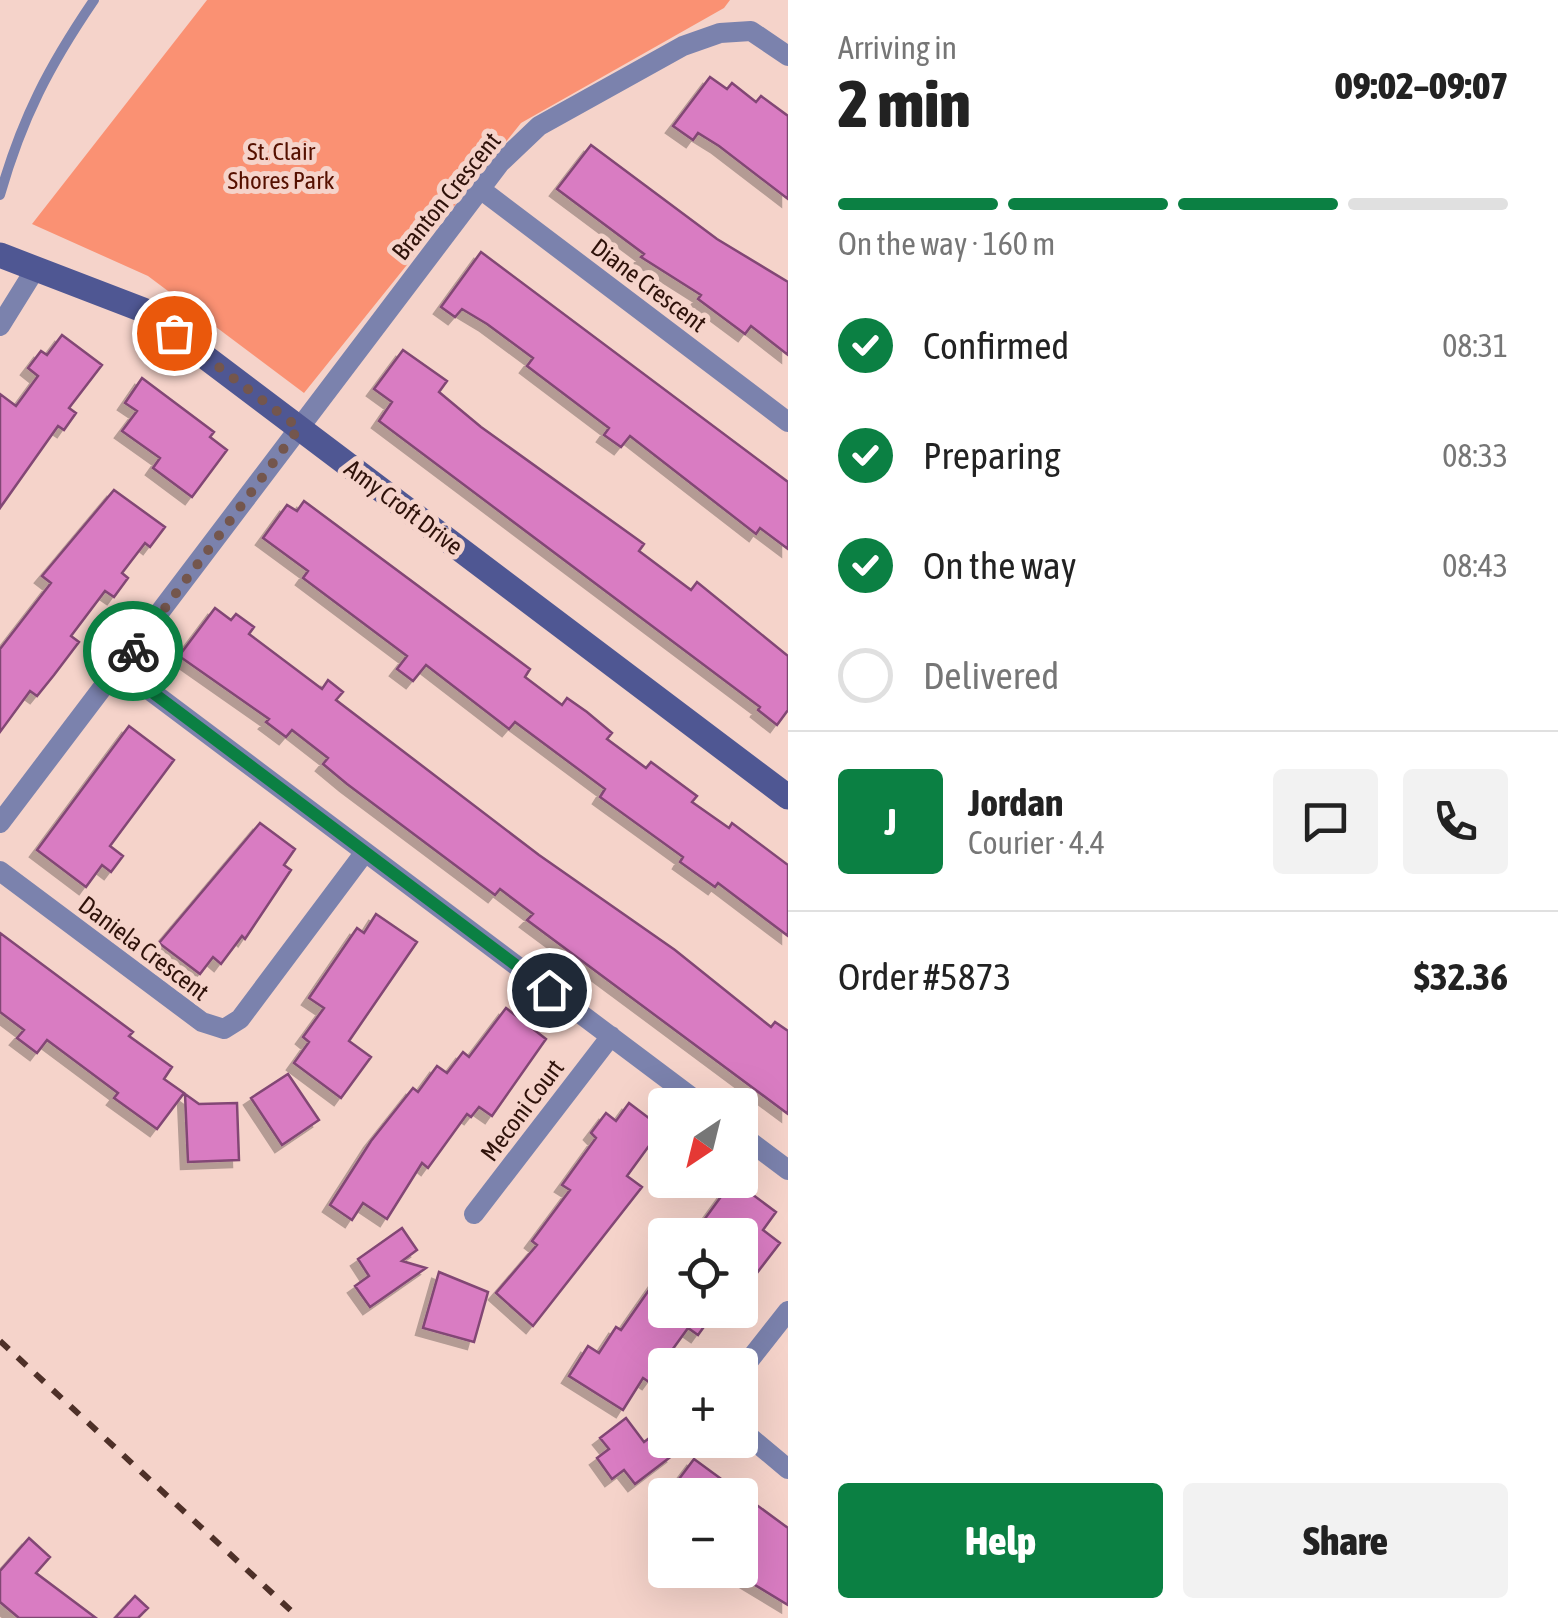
<!DOCTYPE html>
<meta charset="utf-8">
<style>
:root{--surface:#fff;--page:#f2f2f2;--text:#222;--muted:#767676;--line:#e0e0e0;--accent:#0b8043}
body{margin:0;font-family:"Asap Condensed",sans-serif;background:var(--page);color:var(--text);height:100vh;display:flex;flex-direction:column;font-size:38px;white-space:nowrap}
*{box-sizing:border-box;margin:0}
p{font-size:32px;color:var(--muted)}
.icon{flex:none;width:55px;height:55px;fill:none;stroke:currentColor;stroke-width:2;stroke-linecap:round;stroke-linejoin:round}
.map{position:relative;flex:1;overflow:hidden}
.side{display:flex;flex-direction:column;background:var(--surface);width:770px}
.side>*{flex:none}
.needle{width:65px;rotate:215deg}
.controls{position:absolute;left:648px;top:1088px;display:grid;gap:20px}
.controls a{display:grid;place-items:center;width:110px;height:110px;border-radius:10px;background:var(--surface);box-shadow:0 10px 40px #0002;font-size:50px}
.pin{position:absolute;display:grid;place-items:center;width:85px;height:85px;color:#fff;margin:-42px;border:5px solid #fff;border-radius:50%;box-shadow:0 2px 10px #0007}
.courier{position:absolute;display:grid;place-items:center;width:100px;height:100px;margin:-50px;border:8px solid #0b8043;border-radius:50%;background:#fff;color:#222;box-shadow:0 2px 12px #0007}
.head em{font-style:normal;font-weight:800}
.head div{display:flex;flex-direction:column-reverse}
.head{display:flex;align-items:center;justify-content:space-between;height:170px;padding:0 50px}
h1{font-size:65px;font-weight:800;line-height:75px}
.bar{display:grid;grid-template-columns:repeat(4,1fr);gap:15px 10px;align-content:center;height:120px;padding:0 50px}
.bar i{height:12px;border-radius:8px;background:var(--line)}
.bar .on{background:var(--accent)}
.bar p{grid-column:span 4}
.line{display:flex;align-items:center;gap:25px;padding:0 50px;border-top:2px solid var(--line)}
.line div{flex:1}
.round{display:grid;place-items:center;flex:none;width:105px;height:105px;border-radius:10px;background:var(--page)}
ol{padding:0 50px;list-style:none}
li{display:flex;align-items:center;gap:30px;height:110px}
li p{margin-inline-start:auto}
li .icon{padding:10px;border-radius:50%;background:var(--accent);color:#fff;stroke-width:4}
li:last-child{color:var(--muted)}
li i{width:55px;height:55px;border:5px solid var(--line);border-radius:50%}
.primary-button{display:flex;gap:20px;margin-top:auto;padding:20px 50px}
.primary-button a{flex:1;height:115px;border-radius:10px;background:var(--accent);color:#fff;font-size:40px;font-weight:800;line-height:115px;text-align:center}
.primary-button a+a{background:var(--page);color:var(--text)}
main{display:flex;flex:1;min-height:0}
.map>svg:first-child{display:block}
.green{fill:#fa9173}
.building{fill:#d97cc2;stroke:#824774;stroke-width:2.5;filter:url(#shadow)}
.lines{fill:none;stroke-linecap:round;stroke-linejoin:round}
.lane{stroke:#7b82ad;stroke-width:10}
.street{stroke:#7b82ad;stroke-width:20}
.secondary{stroke:#4f5793;stroke-width:25}
.rail{stroke:#4e3028;stroke-width:6;stroke-dasharray:12 12;stroke-linecap:butt}
.done{stroke:#74564d;stroke-width:10;stroke-dasharray:0 18}
.route{stroke:#0b8043;stroke-width:12}
.labels{text-anchor:middle;dominant-baseline:central;stroke-width:10;stroke-linejoin:round;paint-order:stroke}
.park-label{font-size:25px;fill:#551000;stroke:#f5d3ca}
.street-label{font-size:25px;fill:#2f120a;stroke:#f5d3ca}
</style>
<main>
<div class="map">
<svg width="788" height="1618" viewBox="0 0 788 1618">
<defs>
<filter id="shadow"><feDropShadow dx="-7" dy="7" stdDeviation="0" flood-color="#0004"/></filter>
</defs>
<rect width="100%" height="100%" fill="#f5d3ca"/>
<path class="green" d="M207,0H730L724,8L521,123L304,393L148,276L32,224Z"/>
<path class="building" d="M710,77L727,89L732,83L756,102L761,96L788,116V199L719,146L698,133L693,140L673,126Z
M591,145L717,239L788,282V355L751,326L745,334L698,299L701,295L641,257L644,254L557,189Z
M481,252L788,482V549L760,528L756,534L630,436L621,447L604,435L609,428L527,366L533,358L487,324L462,309L455,317L441,307Z
M62,335L102,365L69,408L76,413L64,430L58,426L0,508V394L16,406L38,376L28,368L41,351L47,355Z
M403,350L447,381L439,392L481,427L644,544L639,551L691,590L697,582L788,656V710L777,725L758,710L760,707L379,421L392,402L374,389Z
M142,378L214,432L210,437L227,450L192,497L153,468L160,458L122,431L137,411L125,403Z
M114,490L165,527L150,547L145,543L122,573L128,578L114,597L105,591L71,636L79,642L54,675L37,696L30,691L0,732V649L51,583L42,576Z
M304,501L530,669L525,677L562,705L567,698L587,712L612,733L607,739L646,768L651,762L697,796L692,802L729,828L732,823L788,865V936L718,883L715,887L680,862L683,857L600,797L605,789L515,722L509,729L426,665L413,681L397,669L407,656L303,578L308,571L263,538L287,505L297,511Z
M215,608L231,620L236,614L254,627L249,634L322,689L328,680L343,692L336,700L539,855L675,950L771,1027L775,1022L788,1031V1114L527,920L533,914L500,889L495,895L347,784L323,764L328,758L292,730L286,737L266,722L269,719L179,656Z
M129,726L174,760L110,846L123,856L111,872L102,865L86,887L37,850Z
M260,823L295,849L284,865L291,870L245,939L242,936L221,964L213,957L200,974L159,943Z
M376,914L417,942L349,1041L371,1057L341,1098L294,1063L309,1042L303,1037L324,1008L309,998L357,928L364,933Z
M0,933L133,1032L129,1036L172,1067L164,1079L184,1093L157,1129L114,1098L118,1093L47,1040L37,1053L17,1038L24,1030L0,1012Z
M506,1008L546,1039L492,1116L479,1107L471,1117L467,1114L428,1168L422,1163L387,1219L363,1203L352,1220L330,1205L371,1141L413,1088L418,1092L437,1066L447,1073L463,1052L469,1057Z
M288,1074L319,1120L282,1145L251,1098Z
M185,1094L199,1104L237,1103L239,1160L188,1162Z
M629,1103L662,1128L627,1176L642,1187L533,1326L496,1293L537,1245L532,1241L570,1190L562,1185L596,1138L591,1133L606,1113L616,1121Z
M733,1180L776,1212L763,1230L780,1243L740,1295V1235H724L704,1220Z
M402,1228L417,1250L402,1261L426,1268L370,1307L355,1286L369,1276L358,1259Z
M665,1267V1310H716L698,1335L688,1328L649,1382L643,1378L623,1410L569,1376L588,1346L599,1353L616,1327L621,1330Z
M439,1272L488,1292L474,1342L423,1328Z
M626,1418L644,1442L656,1433L673,1455L635,1484L624,1470L612,1479L597,1458L609,1449L600,1438Z
M694,1459L788,1528V1605L740,1576V1495H667Z
M29,1538L50,1557L36,1573L96,1618H19L0,1602V1571Z
M135,1596L148,1608L138,1618H115Z"/>
<g class="lines">
<path class="lane" d="M0,195C22,118 49,66 94,0"/>
<path class="street" d="M479,188L788,422
M0,326L36,268
M120,668L702,1105
M0,823L500,163L539,126L683,46L720,33L751,31L788,56
M0,871L202,1022L224,1029L240,1019L365,852
M740,1134L788,1170
M474,1214L611,1036
M740,1372L788,1311
M740,1429L788,1469"/>
<path class="secondary" d="M0,255L143,310L788,797"/>
<path class="rail" d="M0,1341L299,1618"/>
</g>
<g class="lines">
<path class="done" d="M133,651L299,428L174,333"/>
<path class="route" d="M133,651L120,668L549,990"/>
</g>
<g class="labels">
<g class="park-label">
<text x="281" y="151">St. Clair<tspan x="281" dy="29">Shores Park</tspan></text>
</g>
<g class="street-label">
<text transform="translate(446 196) rotate(-51)">Branton Crescent</text>
<text transform="translate(649 285) rotate(37)">Diane Crescent</text>
<text transform="translate(404 507) rotate(37)">Amy Croft Drive</text>
<text transform="translate(144 948) rotate(37)">Daniela Crescent</text>
<text transform="translate(522 1110) rotate(-53)">Meconi Court</text>
</g>
</g>
</svg>
<div class="controls">
<a><svg class="needle" viewBox="-14 -14 28 28"><path d="M0-13l5 13h-10z" fill="#e53935"/><path d="M0 13l5-13h-10z" fill="#767676"/></svg></a>
<a><svg class="icon" aria-label="locate" viewBox="0 0 24 24"><circle cx="12" cy="12" r="6"/><path d="M12 2v4M12 18v4M2 12h4M18 12h4"/></svg></a>
<a>+</a>
<a>−</a>
</div>
<div class="pin" style="left:174px;top:333px;background:#ea580c"><svg class="icon" aria-label="bag" viewBox="0 0 24 24"><path d="M5 8h14l-1 12H6zM9 8a3 3 0 0 1 6 0"/></svg></div>
<div class="pin" style="left:549px;top:990px;background:#1f2937"><svg class="icon" aria-label="home" viewBox="0 0 24 24"><path d="M3 11l9-7 9 7M6 9v11h12V9"/></svg></div>
<div class="courier" style="left:133px;top:651px"><svg class="icon" aria-label="bike" viewBox="0 0 24 24"><circle cx="6" cy="16" r="4"/><circle cx="18" cy="16" r="4"/><path d="M6 16l4-8h5l3 8M10 8l3 8H6M13 5h3"/></svg></div>
</div>
<section class="side">
<div class="head"><div><h1>2 min</h1><p>Arriving in</p></div><em>09:02–09:07</em></div>
<div class="bar"><i class="on"></i><i class="on"></i><i class="on"></i><i></i><p>On the way · 160 m</p></div>
<ol>
<li><svg class="icon" aria-label="check" viewBox="0 0 24 24"><path d="M5 12l5 5 9-10"/></svg>Confirmed<p>08:31</p></li>
<li><svg class="icon" aria-label="check" viewBox="0 0 24 24"><path d="M5 12l5 5 9-10"/></svg>Preparing<p>08:33</p></li>
<li><svg class="icon" aria-label="check" viewBox="0 0 24 24"><path d="M5 12l5 5 9-10"/></svg>On the way<p>08:43</p></li>
<li><i></i>Delivered</li>
</ol>
<div class="line" style="height:180px"><b class="round" style="background:var(--accent);color:#fff">J</b><div><b>Jordan</b><p>Courier · 4.4</p></div><a class="round"><svg class="icon" aria-label="chat" viewBox="0 0 24 24"><path d="M4 5h16v11H9l-5 4z"/></svg></a><a class="round"><svg class="icon" aria-label="phone" viewBox="0 0 24 24"><path d="M5 4h4l2 5-3 2q2 4 5 5l2-3 5 2v4C11 20 4 13 5 4z"/></svg></a></div>
<div class="line" style="height:130px"><div>Order #5873</div><b>$32.36</b></div>
<div class="primary-button"><a>Help</a><a>Share</a></div>
</section>
</main>
